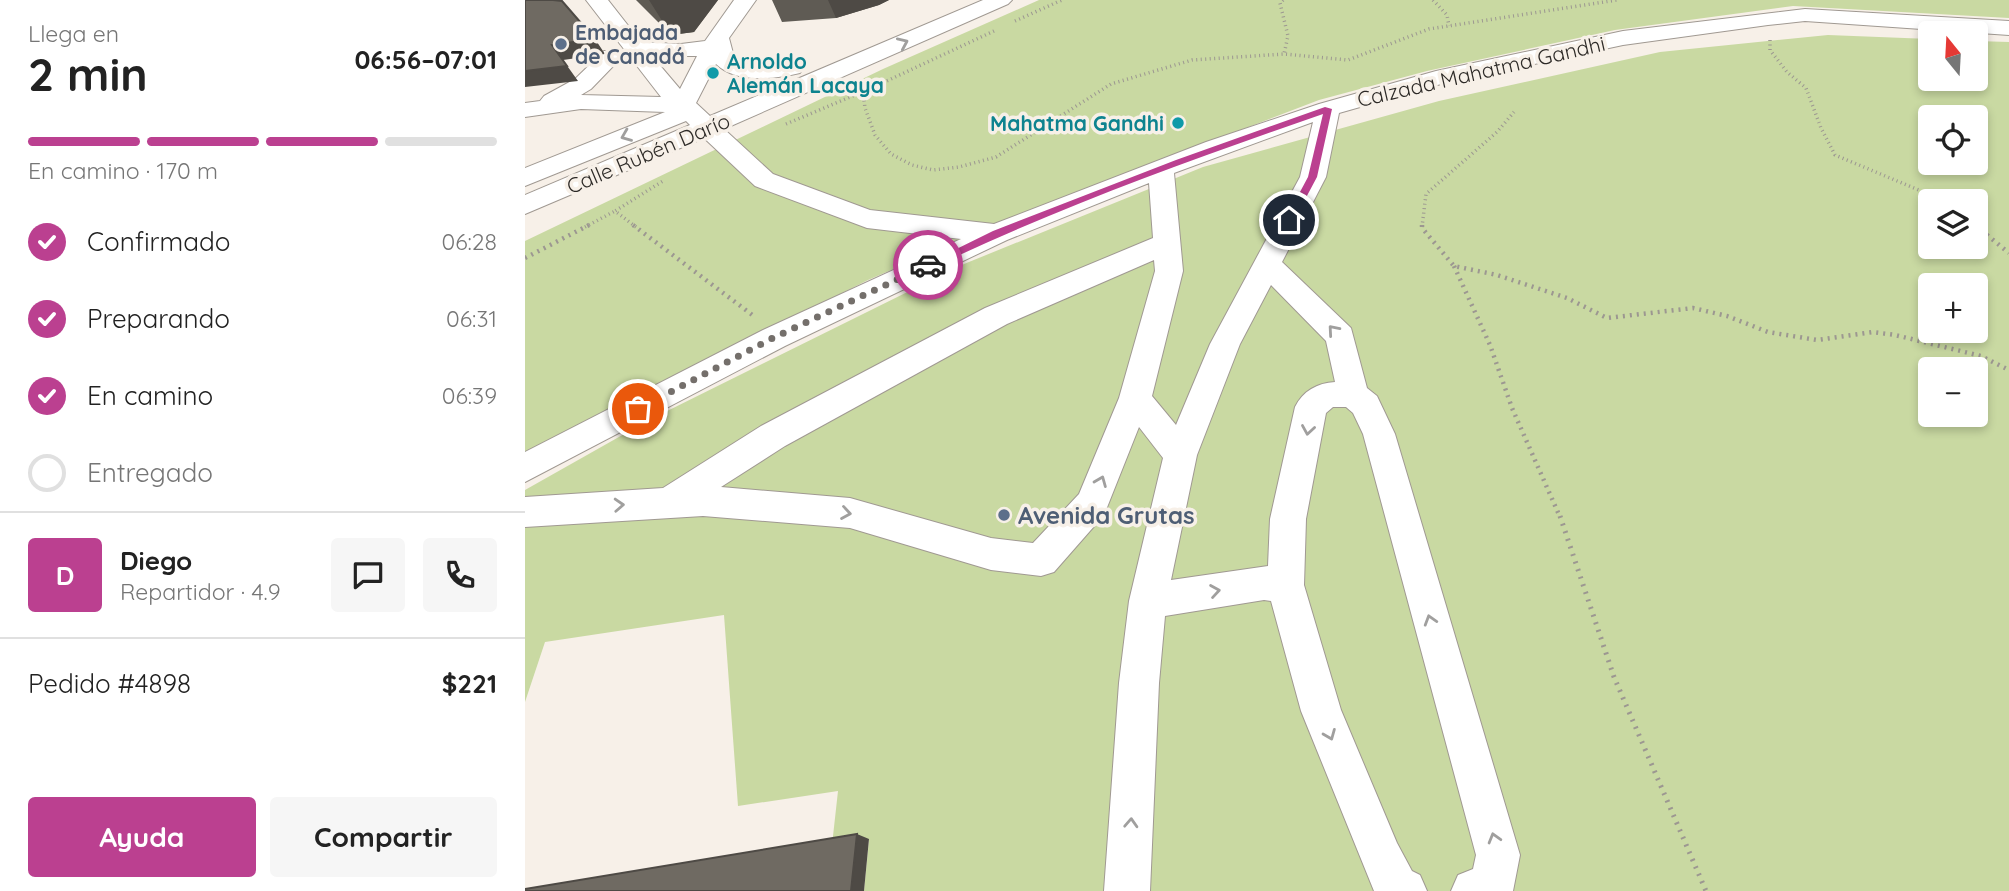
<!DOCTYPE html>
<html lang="es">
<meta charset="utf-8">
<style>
:root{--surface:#fff;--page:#f6f6f6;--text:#222;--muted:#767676;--line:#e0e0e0;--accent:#bb4090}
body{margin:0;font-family:Quicksand,sans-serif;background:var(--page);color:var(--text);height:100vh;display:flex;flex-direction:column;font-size:26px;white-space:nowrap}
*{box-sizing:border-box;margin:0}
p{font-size:23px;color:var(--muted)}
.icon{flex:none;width:38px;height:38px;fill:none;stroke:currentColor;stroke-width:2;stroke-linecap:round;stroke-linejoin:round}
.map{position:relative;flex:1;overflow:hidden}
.panel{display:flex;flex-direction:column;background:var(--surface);width:525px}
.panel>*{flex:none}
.needle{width:46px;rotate:342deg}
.controls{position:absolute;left:1393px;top:21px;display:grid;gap:14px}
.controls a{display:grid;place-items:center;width:70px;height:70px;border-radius:7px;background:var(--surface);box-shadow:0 4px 10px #0003;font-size:35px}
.pin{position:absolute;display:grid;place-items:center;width:60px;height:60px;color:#fff;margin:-30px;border:4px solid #fff;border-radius:50%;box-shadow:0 2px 7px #0007}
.courier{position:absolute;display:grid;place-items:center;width:70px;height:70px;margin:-35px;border:5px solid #bb4090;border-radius:50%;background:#fff;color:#222;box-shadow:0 2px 9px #0007}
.headline em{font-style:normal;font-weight:700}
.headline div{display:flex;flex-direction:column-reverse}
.headline{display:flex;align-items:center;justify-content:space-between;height:119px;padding:0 28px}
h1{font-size:46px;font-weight:700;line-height:52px}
.bar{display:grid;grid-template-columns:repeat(4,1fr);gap:10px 7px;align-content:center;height:84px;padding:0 28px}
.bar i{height:9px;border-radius:5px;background:var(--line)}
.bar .active{background:var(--accent)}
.bar p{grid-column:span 4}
.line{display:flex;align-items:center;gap:18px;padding:0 28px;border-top:2px solid var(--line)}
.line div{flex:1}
.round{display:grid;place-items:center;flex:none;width:74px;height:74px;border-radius:7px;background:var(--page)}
ol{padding:0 28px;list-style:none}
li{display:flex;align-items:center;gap:21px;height:77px}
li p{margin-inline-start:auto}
li .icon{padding:7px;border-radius:50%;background:var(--accent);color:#fff;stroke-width:4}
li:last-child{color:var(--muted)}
li i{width:38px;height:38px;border:4px solid var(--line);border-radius:50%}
.button{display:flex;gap:14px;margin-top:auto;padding:14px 28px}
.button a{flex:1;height:80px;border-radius:7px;background:var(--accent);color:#fff;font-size:28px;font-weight:700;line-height:80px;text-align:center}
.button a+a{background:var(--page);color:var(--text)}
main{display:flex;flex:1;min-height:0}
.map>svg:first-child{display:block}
.green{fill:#c9d9a2;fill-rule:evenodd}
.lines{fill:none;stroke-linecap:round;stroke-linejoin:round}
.minor-casing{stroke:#a09992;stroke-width:2}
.path-far2{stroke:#9c9791;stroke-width:3.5;stroke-dasharray:1 3.5;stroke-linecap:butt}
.path-far1{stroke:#9c9791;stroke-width:4.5;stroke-dasharray:2 5;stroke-linecap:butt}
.path{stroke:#9c9791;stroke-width:5;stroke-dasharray:2 6;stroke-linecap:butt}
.minor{fill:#fff;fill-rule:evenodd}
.wall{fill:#5f5b54}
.shaded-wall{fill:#4e4a45}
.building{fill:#6f6a62;stroke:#4e4a45;stroke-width:2}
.oneway{stroke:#a09f9e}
.route{fill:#bb4090}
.done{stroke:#746f6b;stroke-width:7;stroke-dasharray:0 12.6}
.service-dot{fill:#5c6f8a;stroke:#f7f0e8;stroke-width:2.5}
.culture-dot{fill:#0f9aa8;stroke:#f7f0e8;stroke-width:2.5}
.labels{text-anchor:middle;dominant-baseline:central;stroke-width:7;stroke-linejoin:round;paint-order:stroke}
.far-service-label{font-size:21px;font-weight:bold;fill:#4e5e75;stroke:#f7f0e8;text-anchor:start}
.far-culture-label{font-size:21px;font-weight:bold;fill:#0d838f;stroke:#f7f0e8;text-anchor:start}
.far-street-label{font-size:21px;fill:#2d2a27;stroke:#f7f0e8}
.service-label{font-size:24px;font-weight:bold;fill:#4e5e75;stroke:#f7f0e8;text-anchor:start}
</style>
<main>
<section class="panel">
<div class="headline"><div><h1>2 min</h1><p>Llega en</p></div><em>06:56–07:01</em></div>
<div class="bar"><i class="active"></i><i class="active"></i><i class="active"></i><i></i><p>En camino · 170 m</p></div>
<ol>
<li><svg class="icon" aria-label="check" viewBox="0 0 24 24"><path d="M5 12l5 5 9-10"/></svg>Confirmado<p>06:28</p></li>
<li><svg class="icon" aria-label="check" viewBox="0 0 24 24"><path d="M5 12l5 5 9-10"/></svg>Preparando<p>06:31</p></li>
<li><svg class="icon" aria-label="check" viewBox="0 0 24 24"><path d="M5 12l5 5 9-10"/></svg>En camino<p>06:39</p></li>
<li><i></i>Entregado</li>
</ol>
<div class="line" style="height:126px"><b class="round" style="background:var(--accent);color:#fff">D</b><div><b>Diego</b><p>Repartidor · 4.9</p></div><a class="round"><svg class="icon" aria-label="chat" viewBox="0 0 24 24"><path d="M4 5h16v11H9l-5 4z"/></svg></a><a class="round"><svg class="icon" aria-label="phone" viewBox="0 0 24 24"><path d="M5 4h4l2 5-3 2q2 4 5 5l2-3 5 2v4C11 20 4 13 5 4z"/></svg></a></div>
<div class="line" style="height:91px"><div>Pedido #4898</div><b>$221</b></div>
<div class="button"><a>Ayuda</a><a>Compartir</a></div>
</section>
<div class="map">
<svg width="1484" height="891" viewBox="0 0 1484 891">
<rect width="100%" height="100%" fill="#f7f0e8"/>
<path class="green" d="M514,0H1484V18L1268,6L1090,30L902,71L794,100L485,219L343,280L173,366L0,458V241L358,69Z
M1303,35L1405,39V79H1451V41L1484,42V891H339L344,840L307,845L313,791L213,806L199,615L20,642L0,702V490L124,420L439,264L678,167L914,101L1135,52ZM1405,117H1451V163H1405ZM1405,201H1451V247H1405ZM1405,285H1451V331H1405ZM1405,369H1451V415H1405Z"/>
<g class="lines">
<g class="minor-casing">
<path id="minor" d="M61,0H83L116,42L156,44L180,41L209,0H231L204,38L209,57C227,73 254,58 275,63L279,68L275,73C249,79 212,84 191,64L171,103L185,116L458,0H487L483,4L199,129L248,174L345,210L469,224L681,142L794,104L911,71L1098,31L1280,9L1484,21V35L1280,21L1243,25L1098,45L916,84L814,113L801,177L757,262L826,328L842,388L852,396L870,434L995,855L988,891H926L933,875L948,869L951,855L838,434L828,413L821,407H808L801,413L781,519L779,585L816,710L872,843L887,871L895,875L902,891H849L776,711L746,601L739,600L640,616L634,683L625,891H579L594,683L604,601L638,458L614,427L579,515L529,572L516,576L466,570L325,528L178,516L0,527V497L138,488L236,426L460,308L628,238L624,183L482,240L260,346L0,482V452L238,330L436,239L342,228L230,186L179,138L0,214V195L165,125L161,121L0,186V168L140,112L56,109L0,117V103L15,101L19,96L50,79L79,51H95L98,56L66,89L56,95L136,97ZM127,56H172L155,89ZM788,122L775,177L685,344L651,425L627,396L658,271L649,173ZM629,260L630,271L594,398L554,494L508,543L466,538L325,498L196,487L260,446L482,324ZM746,285L801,341L810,382C792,383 778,391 770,407L745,519L743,566L646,580L672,455L715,344Z"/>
</g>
<path class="path-far2" d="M758,0L755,3L763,36L759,54
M908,0L922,15L924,26
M490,21L537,0
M469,31L338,92L340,108L350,135L366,154L387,165L408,170L434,167L471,157L586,84L667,60L759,54L823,60L904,29L1092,0
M1245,40V50L1262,72L1281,88L1296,128L1310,155L1420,201
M261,124L337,92
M60,227L90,211
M111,227L90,211L138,181
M897,227L901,194L972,132L989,112"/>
<path class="path-far1" d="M108,225L230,317
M897,225V228L929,266L972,275L1042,298L1082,318L1168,308L1202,316L1243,332L1292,340L1348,332L1370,335L1456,356L1484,370
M1451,226L1484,253
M0,258L64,225
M929,266L965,345L987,408L1035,517"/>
<path class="path" d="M1035,516L1089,677L1181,891"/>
<use href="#minor" class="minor"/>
</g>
<path class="wall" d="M111,0H193L169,32L146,35Z
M247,0H364L354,5L311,18L257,22Z"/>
<path class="shaded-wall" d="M124,0H193L169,32L146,35Z
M303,0H364L354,5L311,18Z
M70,39L80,54L38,60L53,81L0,87V71L27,45Z
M332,834L344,839L339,891H326Z"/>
<path class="building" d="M0,0H28L37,1L70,39L27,45L42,66L0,71Z
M332,834L326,891H0V889Z"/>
<defs><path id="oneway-chevron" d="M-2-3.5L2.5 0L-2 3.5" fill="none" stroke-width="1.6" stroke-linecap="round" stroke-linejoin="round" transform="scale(1.75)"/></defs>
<g class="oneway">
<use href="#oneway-chevron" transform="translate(378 43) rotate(-24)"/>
<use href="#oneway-chevron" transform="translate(101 136) rotate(158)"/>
<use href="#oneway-chevron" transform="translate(808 330) rotate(-131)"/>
<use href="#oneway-chevron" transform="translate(783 430) rotate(99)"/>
<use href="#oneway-chevron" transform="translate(576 481) rotate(-68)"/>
<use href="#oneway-chevron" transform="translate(94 505) rotate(-3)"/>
<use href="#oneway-chevron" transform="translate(321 513) rotate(9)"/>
<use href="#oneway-chevron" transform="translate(690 591) rotate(-9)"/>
<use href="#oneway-chevron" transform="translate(905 620) rotate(-107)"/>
<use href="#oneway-chevron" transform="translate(805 735) rotate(68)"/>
<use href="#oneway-chevron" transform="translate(606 823) rotate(-87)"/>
<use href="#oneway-chevron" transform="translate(969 838) rotate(-106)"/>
</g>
<path class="route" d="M800,107L807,109L792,177L768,222L760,220L783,177L798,114C666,160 534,207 407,268L399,265L468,231L651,160Z"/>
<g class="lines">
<path class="done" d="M113,409L248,338L403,265"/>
</g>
<g class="service-dot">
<circle cx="36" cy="44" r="7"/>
<circle cx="479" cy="515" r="7"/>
</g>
<g class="culture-dot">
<circle cx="188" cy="73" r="7"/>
<circle cx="653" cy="123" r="7"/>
</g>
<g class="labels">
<g class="far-service-label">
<text x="50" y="32">Embajada<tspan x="50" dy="24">de Canadá</tspan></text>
</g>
<g class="far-culture-label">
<text x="202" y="61">Arnoldo<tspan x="202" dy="24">Alemán Lacaya</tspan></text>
<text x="639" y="123" text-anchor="end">Mahatma Gandhi</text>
</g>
<g class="far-street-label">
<text transform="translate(956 71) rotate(-13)">Calzada Mahatma Gandhi</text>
<text transform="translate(123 153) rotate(-23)">Calle Rubén Darío</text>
</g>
<g class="service-label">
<text x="493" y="515">Avenida Grutas</text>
</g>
</g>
</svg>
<div class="controls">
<a><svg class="needle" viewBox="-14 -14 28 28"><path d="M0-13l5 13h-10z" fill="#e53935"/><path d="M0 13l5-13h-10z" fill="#767676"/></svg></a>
<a><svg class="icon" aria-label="locate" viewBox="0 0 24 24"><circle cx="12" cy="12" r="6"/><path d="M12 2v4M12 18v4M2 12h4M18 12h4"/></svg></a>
<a><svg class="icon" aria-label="layers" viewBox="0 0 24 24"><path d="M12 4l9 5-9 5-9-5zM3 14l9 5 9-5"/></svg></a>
<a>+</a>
<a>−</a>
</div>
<div class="pin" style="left:113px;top:409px;background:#ea580c"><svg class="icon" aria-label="bag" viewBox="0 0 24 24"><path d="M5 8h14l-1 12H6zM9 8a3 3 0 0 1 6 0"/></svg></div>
<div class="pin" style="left:764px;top:220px;background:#1f2937"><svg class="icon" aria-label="home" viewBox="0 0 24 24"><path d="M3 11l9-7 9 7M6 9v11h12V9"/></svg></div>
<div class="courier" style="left:403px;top:265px"><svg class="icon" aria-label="car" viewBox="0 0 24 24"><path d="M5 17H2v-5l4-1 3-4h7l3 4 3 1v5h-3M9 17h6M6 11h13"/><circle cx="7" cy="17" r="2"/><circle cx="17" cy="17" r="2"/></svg></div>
</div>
</main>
